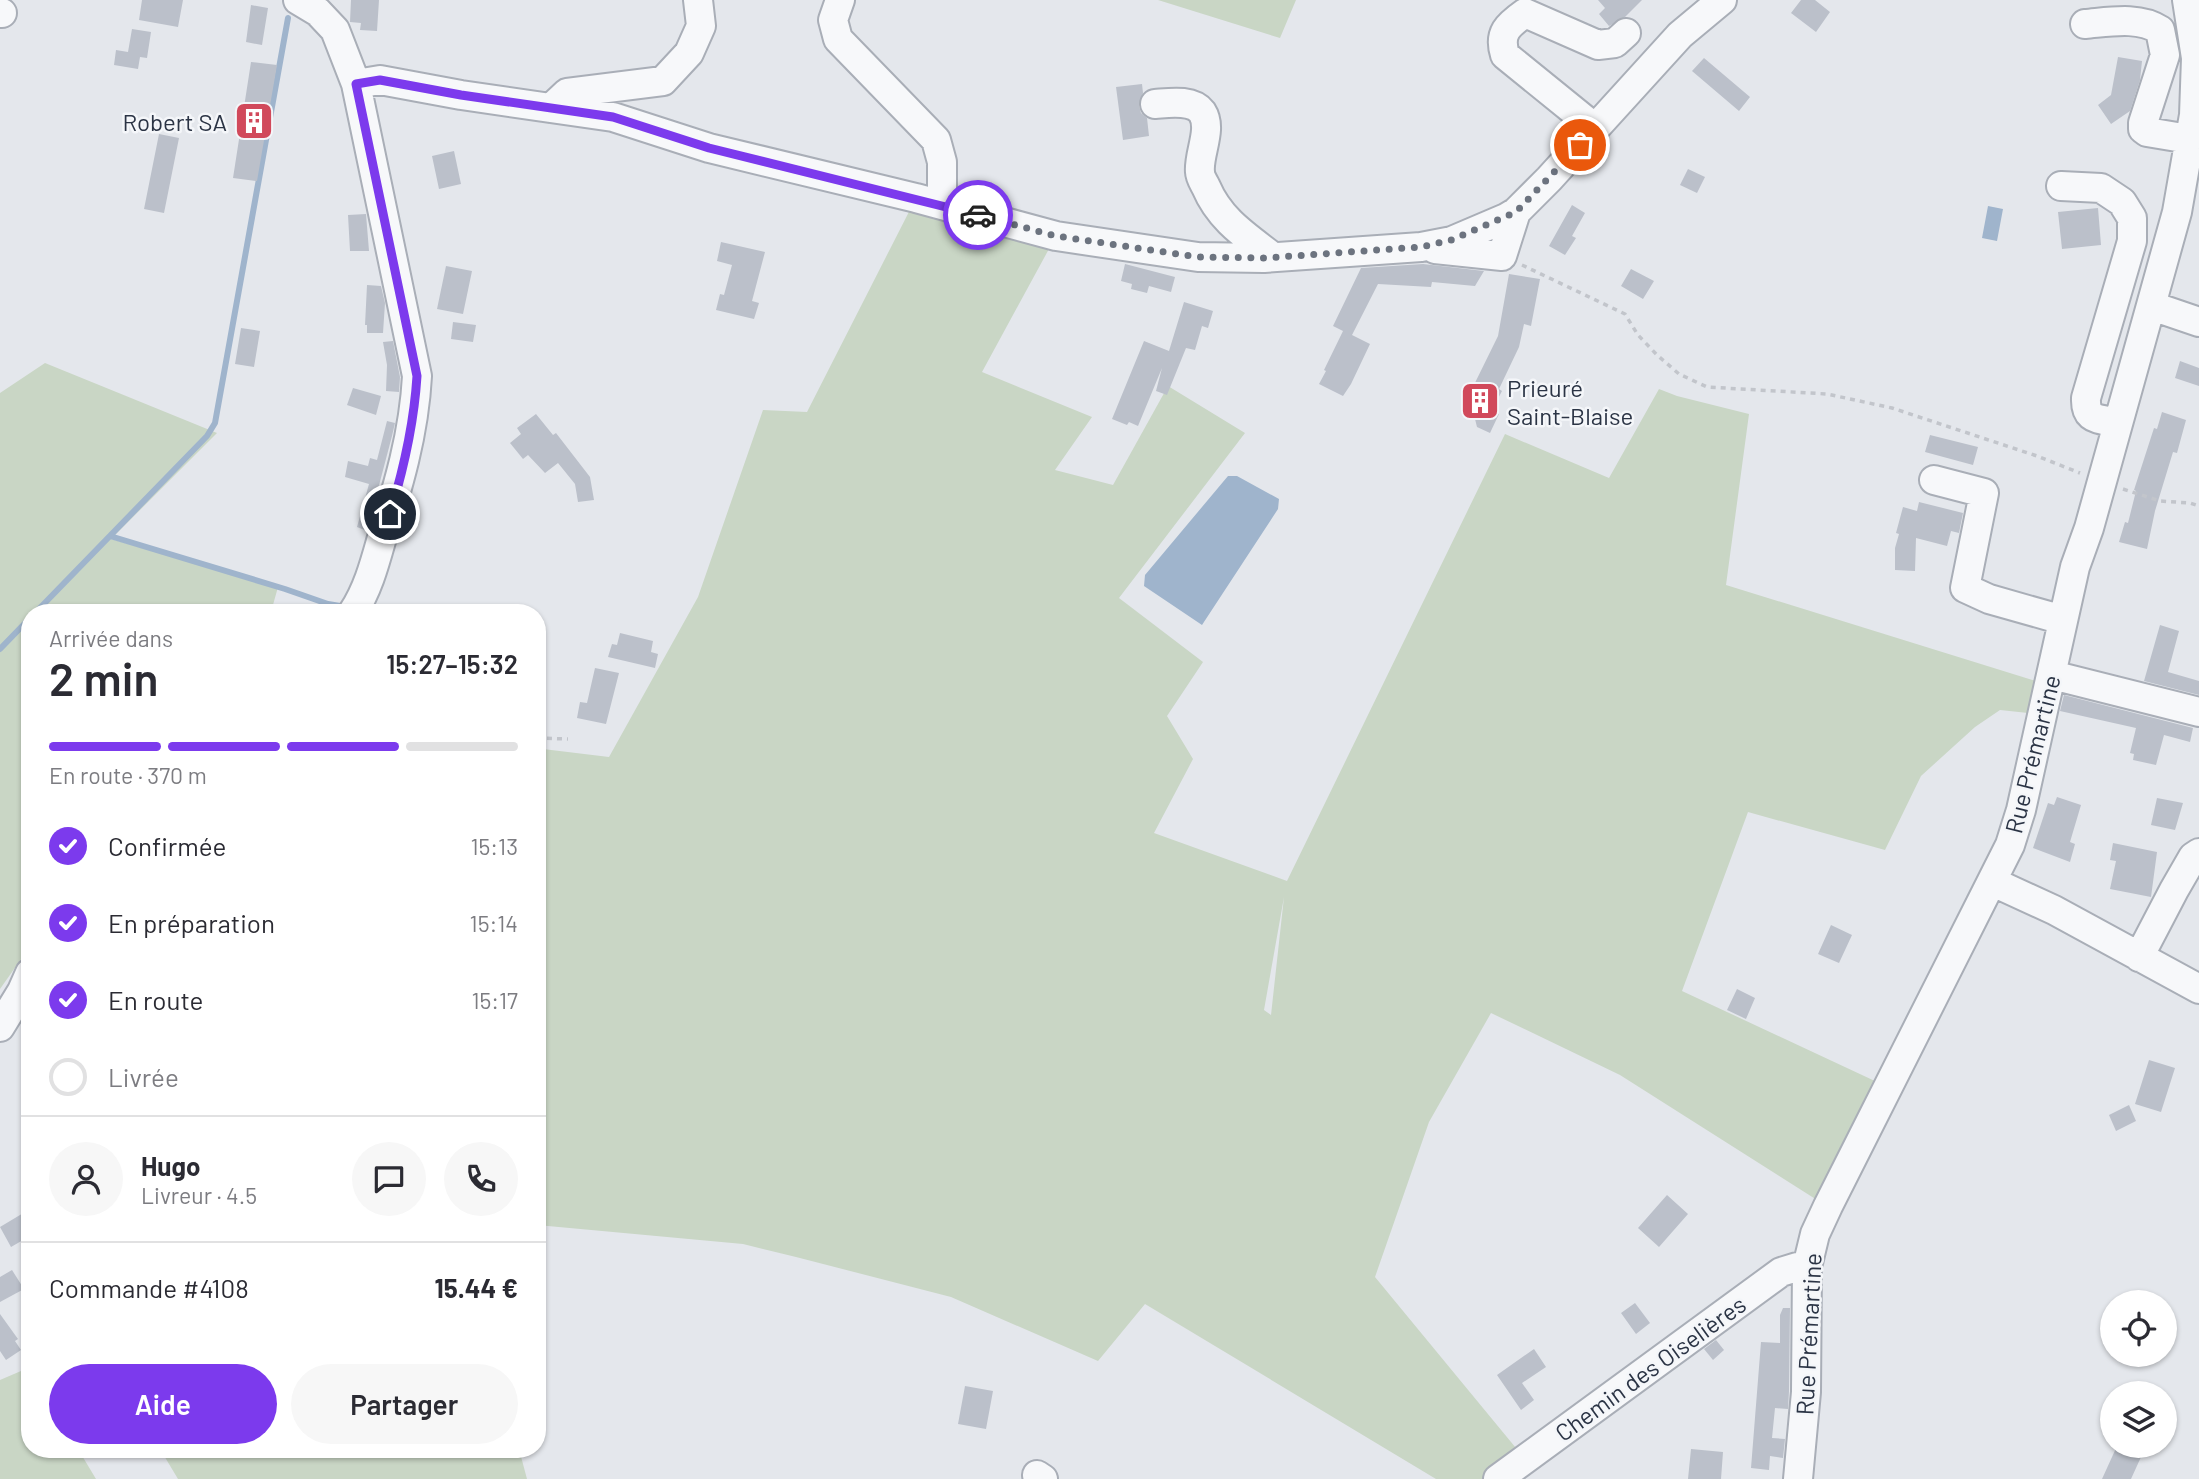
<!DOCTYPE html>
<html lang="fr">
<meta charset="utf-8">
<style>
:root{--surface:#fff;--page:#f7f7f7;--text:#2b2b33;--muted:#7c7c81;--line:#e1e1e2;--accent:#7c3aed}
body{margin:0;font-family:Barlow,sans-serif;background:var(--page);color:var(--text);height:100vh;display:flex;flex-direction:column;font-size:26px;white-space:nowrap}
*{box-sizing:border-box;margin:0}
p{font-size:23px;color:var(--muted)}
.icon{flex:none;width:38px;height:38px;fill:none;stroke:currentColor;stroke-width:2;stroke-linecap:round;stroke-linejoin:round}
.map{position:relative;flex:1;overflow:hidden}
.panel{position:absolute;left:21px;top:604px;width:525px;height:854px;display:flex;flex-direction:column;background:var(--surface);border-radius:28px;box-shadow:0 2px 5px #0004}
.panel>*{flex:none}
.buttons{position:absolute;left:2100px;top:1290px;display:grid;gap:14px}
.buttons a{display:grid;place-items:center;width:77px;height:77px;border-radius:50%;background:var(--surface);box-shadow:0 2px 5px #0004;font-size:35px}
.pin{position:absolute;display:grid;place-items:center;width:60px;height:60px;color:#fff;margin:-30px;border:4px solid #fff;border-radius:50%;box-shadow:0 2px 7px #0007}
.courier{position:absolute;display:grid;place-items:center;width:70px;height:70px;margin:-35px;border:5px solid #7c3aed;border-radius:50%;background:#fff;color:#222;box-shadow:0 2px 9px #0007}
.summary em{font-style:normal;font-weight:600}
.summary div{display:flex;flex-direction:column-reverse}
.summary{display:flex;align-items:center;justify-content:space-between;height:119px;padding:0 28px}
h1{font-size:46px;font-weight:600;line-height:52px}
.bar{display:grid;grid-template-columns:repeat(4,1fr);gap:10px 7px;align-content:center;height:84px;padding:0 28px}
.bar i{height:9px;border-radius:5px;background:var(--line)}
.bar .selected{background:var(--accent)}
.bar p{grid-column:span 4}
.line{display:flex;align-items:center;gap:18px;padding:0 28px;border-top:2px solid var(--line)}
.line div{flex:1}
.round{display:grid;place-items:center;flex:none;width:74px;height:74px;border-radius:37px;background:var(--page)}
ol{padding:0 28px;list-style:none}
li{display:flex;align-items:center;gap:21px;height:77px}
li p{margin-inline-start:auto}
li .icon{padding:7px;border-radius:50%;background:var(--accent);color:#fff;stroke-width:4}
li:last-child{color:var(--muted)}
li i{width:38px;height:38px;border:4px solid var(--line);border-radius:50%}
.primary-button{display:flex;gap:14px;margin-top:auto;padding:14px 28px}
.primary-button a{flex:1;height:80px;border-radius:42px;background:var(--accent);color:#fff;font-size:28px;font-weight:600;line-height:80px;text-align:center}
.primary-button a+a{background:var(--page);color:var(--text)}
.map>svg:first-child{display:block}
.green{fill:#c9d6c5;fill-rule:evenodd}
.water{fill:#9fb4cc}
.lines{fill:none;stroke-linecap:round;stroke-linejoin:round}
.stream{stroke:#9fb4cc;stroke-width:6}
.building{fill:#bbc0ca}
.minor-casing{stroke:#a9aeb7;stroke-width:32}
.path{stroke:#c2c5cb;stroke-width:3.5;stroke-dasharray:5 5;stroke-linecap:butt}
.minor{stroke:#f7f8fa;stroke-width:28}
.done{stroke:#6c737f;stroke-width:7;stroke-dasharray:0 12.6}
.route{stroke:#7c3aed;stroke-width:9}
.labels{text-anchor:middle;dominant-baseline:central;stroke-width:5;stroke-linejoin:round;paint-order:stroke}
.poi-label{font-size:24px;fill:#2b3445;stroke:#f4f6f9;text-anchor:end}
.street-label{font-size:24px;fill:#2b3445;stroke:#f4f6f9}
</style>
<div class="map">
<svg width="2199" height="1479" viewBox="0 0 2199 1479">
<rect width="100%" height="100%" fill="#e4e7ec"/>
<path class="green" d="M1158,0H1296L1280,38Z
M916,198L1056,236L982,372L1092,417L1055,470L1113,485L1168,386L1245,433L1119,598L1203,662L1167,716L1193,759L1154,833L1287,881L1505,434L1609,478L1659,389L1677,396L1749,414L1726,585L2036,681L2028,713L2000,710L1975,727L1921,776L1885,850L1748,812L1682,991L1877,1082L1817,1200L1620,1075L1491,1013L1429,1122L1375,1277L1525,1459L1498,1479H1436L1145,1304L1098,1361L951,1297L796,1257L743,1244L537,1225V768L543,749L609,757L698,597L763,410L807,412ZM1284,897L1271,1015L1264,1010Z
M45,363L217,433L111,539L278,587L271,612H30V938L24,955L0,989V393Z
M28,1368L30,1449H78L96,1479H0V1380Z
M160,1449H519L527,1479H178Z"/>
<path class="water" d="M1988,206L2003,209L1997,241L1982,238Z
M1228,476H1237L1279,499L1278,509L1202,625L1144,586L1145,575Z"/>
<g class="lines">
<path class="stream" d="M110,536L285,589L328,604L346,607
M36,612L207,436L215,423L288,18
M0,649L30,618"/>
</g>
<path class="building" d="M142,0H183L178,27L139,20Z
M351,0H379L377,31L360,30L361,23L350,22Z
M1598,0H1642L1625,17L1609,26L1599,14L1605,8Z
M1801,0H1815L1830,12L1816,32L1791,13Z
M251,5L268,8L262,45L246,42Z
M132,29L151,32L147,58L140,57L138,69L114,65L116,50L128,52Z
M2118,57L2142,61L2140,80L2130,111L2111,124L2098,105L2111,95Z
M1704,58L1750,97L1739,111L1692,71Z
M251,62L277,65L257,181L233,178Z
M1142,84L1143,93L1139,106L1141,113L1147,118L1149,136L1123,140L1116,87Z
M159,134L179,138L164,213L144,209Z
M454,151L461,184L439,189L432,156Z
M1688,169L1705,177L1697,193L1680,185Z
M1572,205L1585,213L1572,236L1576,238L1565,255L1549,246Z
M2098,208L2101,245L2062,249L2058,212Z
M366,214L369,251H350L348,215Z
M721,242L765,252L752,301L759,303L754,319L716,310L720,294L724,295L732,265L717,261Z
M1125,264L1175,277L1171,292L1149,286L1147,293L1131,289L1132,284L1121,281Z
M1423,264L1484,271L1475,286L1432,282L1431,287L1378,284L1352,335L1370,344L1351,384L1343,396L1319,384L1326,371L1324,370L1343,331L1333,326L1361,268Z
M446,266L472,271L463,314L437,309Z
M1631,269L1654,281L1643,299L1621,286Z
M1509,274L1540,279L1531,326L1524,324L1519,347L1499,389L1502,391L1493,408L1492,411L1499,414L1490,433L1477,427L1469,395L1498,336Z
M367,285L381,286L385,303L383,333H367V325H365Z
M1184,302L1213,311L1208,328L1202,326L1195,350L1186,348L1167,395L1156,391L1162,368L1138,426L1129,422L1127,425L1112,419L1144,341L1169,351Z
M453,322L476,325L473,342L451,339Z
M241,328L260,331L254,367L235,364Z
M393,341L400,377L399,392L386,391L387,365L383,342Z
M2180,361L2199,368V386L2175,378Z
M353,388L381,396L376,415L347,405Z
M2162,412L2186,420L2177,453L2173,452L2155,511L2147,549L2119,542L2125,522L2128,523L2136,491L2134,490L2154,428L2157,429Z
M536,414L553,435L556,433L590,477L594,500L578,502L575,484L558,463L545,473L528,455L523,459L510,443L521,434L517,428Z
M387,421L395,423L392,436L367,531L357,527L369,484L345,477L348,461L368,466L370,458L377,460Z
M1930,435L1978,447L1973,465L1925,452Z
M1919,502L1963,513L1959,533L1951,531L1947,546L1916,538L1915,571L1895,570V548L1899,534L1896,533L1903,507L1917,511Z
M2160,625L2179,631L2168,672L2199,681V695L2144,681Z
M620,633L653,641L651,652L658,654L655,668L608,657L612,644L617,645Z
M595,668L619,673L606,724L577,718L580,702L587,703Z
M2064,695L2193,728L2190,742L2164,735L2156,765L2133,760L2134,754L2130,753L2136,728L2060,711Z
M2057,797L2081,805L2070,842L2075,844L2070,862L2033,848L2048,803L2054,805Z
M2157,798L2183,803L2175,830L2151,825Z
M2113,843L2157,852L2151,897L2110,889L2116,861L2110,860Z
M1831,925L1852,935L1839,963L1818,954Z
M1737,989L1755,998L1746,1019L1727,1010Z
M2149,1060L2175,1068L2161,1112L2135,1104Z
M2129,1105L2136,1121L2116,1131L2109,1115Z
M1667,1195L1688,1214L1659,1247L1638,1228Z
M30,1209V1236L11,1247L0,1227Z
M12,1270L24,1289L0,1302V1277Z
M1635,1303L1650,1323L1636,1334L1621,1313Z
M1783,1308H1790L1789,1391L1788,1409L1775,1408L1772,1438L1785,1439L1783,1458L1770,1456L1769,1470L1751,1468L1761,1342L1780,1343V1315Z
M0,1314L18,1339L15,1341L21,1350L6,1360L0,1351Z
M1716,1340L1724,1350L1713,1360L1704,1349Z
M1534,1349L1546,1367L1522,1383L1534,1400L1521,1410L1497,1375Z
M965,1386L993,1391L986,1429L958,1424Z
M2117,1446H2146L2131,1479H2102Z
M1691,1449L1723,1452L1721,1479H1688Z"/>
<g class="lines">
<g class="minor-casing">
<path id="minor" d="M298,0L318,12L335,30L356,84L417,376C414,434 398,487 381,541C374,566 367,591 353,612
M840,0L833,20L838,39L936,140L942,162V205
M0,13H2
M2085,24C2109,22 2139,16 2160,30L2165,55L2143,123V129L2147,132L2189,139
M356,84L380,80L461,95L613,117L709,148L916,198L1056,236L1198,257L1264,258L1421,247L1452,241L1506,218L1516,212L1549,179L1680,35L1722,0
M1155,104C1169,103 1192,99 1202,112C1213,129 1198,154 1200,172C1200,177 1204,183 1206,187C1220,220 1246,236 1273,257
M551,108L567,93L663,81L689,53L701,26L698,0
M1595,128L1505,55C1498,33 1508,25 1525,13L1598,45L1615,43L1626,33
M2061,186L2101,188L2122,202L2132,218V241L2086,398C2085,421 2098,418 2117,423
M1435,249L1502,256L1516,212
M2152,306L2199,322
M1934,480L1984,493L1965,588L1989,599L2063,620
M2052,675L2199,712
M1993,882L2054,910L2199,989
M2139,957L2174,890L2193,857L2199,853
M0,1027L22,991L30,973
M1037,1475L1043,1479
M1498,1479L1781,1272L1797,1267H1807
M1798,1479L1806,1392L1807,1267L1815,1234L1828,1206L2010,845L2021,810L2075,567L2089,528L2177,212L2194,115L2196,58L2187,0"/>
</g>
<path class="path" d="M1522,265L1625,314L1638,335L1657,355L1679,374L1707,387L1827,394L1892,408L2037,456L2080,473
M2123,489L2160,501L2190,503L2199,506
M537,738L568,739"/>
<use href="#minor" class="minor"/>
</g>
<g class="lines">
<path class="done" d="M978,215L1056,236L1198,257L1264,258L1421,247L1451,240L1516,212L1580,145"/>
<path class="route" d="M390,514C404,468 414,424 417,376L356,84L380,80L461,95L613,117L709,148L978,215"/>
</g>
<defs>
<g id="building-square" transform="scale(2.0125)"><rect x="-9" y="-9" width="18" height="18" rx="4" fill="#d1495b" stroke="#f4f6f9"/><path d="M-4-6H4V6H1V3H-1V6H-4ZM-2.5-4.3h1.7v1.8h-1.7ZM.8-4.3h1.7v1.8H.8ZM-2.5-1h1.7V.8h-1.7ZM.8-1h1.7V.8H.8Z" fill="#fff"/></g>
</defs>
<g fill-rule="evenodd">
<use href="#building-square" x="254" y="121"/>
<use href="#building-square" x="1480" y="401"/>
</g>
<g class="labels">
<g class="poi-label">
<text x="227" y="121">Robert SA</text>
<text x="1507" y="387" text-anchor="start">Prieuré<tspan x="1507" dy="28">Saint-Blaise</tspan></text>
</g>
<g class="street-label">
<text transform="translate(2032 754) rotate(-76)">Rue Prémartine</text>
<text transform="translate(1808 1334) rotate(-87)">Rue Prémartine</text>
<text transform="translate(1650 1368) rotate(-36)">Chemin des Oiselières</text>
</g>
</g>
</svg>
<div class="buttons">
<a><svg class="icon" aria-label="locate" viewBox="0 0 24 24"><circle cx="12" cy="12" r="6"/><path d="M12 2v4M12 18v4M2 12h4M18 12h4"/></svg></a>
<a><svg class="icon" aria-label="layers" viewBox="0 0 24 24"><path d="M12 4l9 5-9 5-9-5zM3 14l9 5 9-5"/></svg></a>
</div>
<div class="pin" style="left:1580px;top:145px;background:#ea580c"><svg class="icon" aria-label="bag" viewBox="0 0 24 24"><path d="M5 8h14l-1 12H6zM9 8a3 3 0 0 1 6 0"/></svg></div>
<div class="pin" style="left:390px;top:514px;background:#1f2937"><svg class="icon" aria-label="home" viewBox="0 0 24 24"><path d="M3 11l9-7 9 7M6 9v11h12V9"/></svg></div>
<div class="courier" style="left:978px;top:215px"><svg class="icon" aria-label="car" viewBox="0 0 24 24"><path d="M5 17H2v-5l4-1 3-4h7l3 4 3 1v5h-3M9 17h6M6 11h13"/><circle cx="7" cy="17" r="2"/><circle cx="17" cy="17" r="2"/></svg></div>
<section class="panel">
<div class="summary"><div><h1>2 min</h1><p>Arrivée dans</p></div><em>15:27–15:32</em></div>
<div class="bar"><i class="selected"></i><i class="selected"></i><i class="selected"></i><i></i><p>En route · 370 m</p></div>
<ol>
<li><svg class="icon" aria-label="check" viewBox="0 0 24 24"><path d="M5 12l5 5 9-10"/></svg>Confirmée<p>15:13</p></li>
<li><svg class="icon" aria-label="check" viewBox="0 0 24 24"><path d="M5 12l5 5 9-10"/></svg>En préparation<p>15:14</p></li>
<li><svg class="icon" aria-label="check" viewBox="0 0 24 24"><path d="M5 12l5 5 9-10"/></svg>En route<p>15:17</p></li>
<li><i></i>Livrée</li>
</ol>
<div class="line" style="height:126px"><a class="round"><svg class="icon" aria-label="person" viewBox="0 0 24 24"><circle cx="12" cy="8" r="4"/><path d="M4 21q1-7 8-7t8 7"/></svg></a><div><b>Hugo</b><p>Livreur · 4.5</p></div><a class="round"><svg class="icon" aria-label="chat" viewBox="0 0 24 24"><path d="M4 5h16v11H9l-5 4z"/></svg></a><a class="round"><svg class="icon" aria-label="phone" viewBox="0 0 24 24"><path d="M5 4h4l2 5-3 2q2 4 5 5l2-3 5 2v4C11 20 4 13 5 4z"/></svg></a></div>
<div class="line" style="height:91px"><div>Commande #4108</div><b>15.44 €</b></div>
<div class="primary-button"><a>Aide</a><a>Partager</a></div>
</section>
</div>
